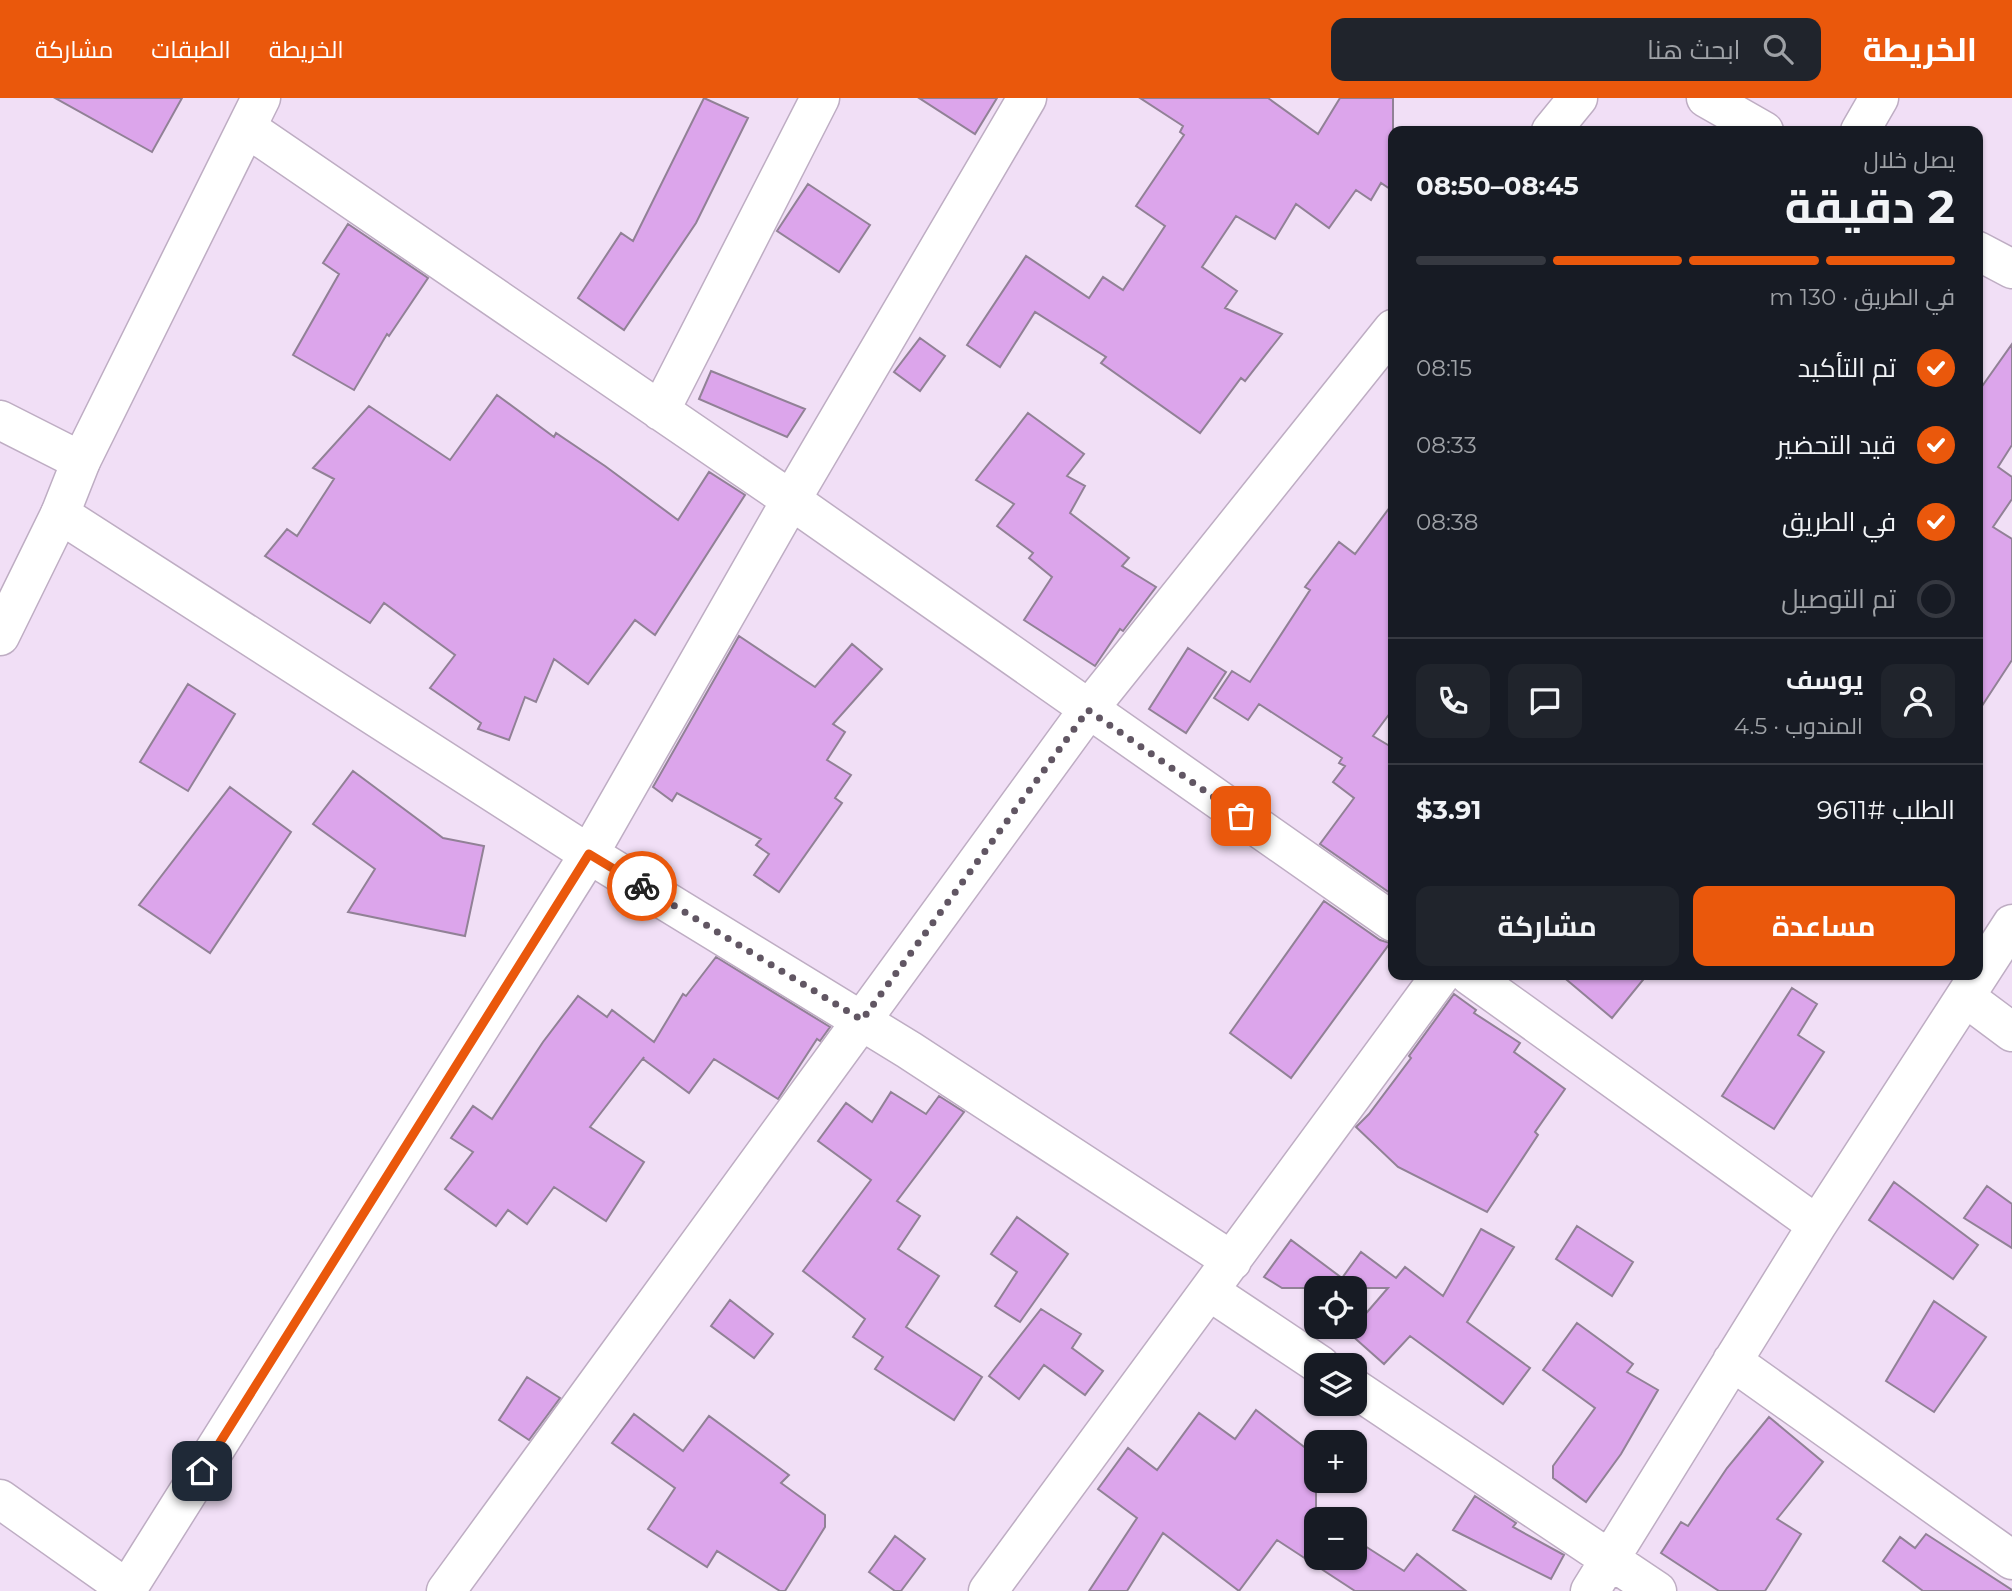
<!DOCTYPE html>
<html lang="ar">
<meta charset="utf-8">
<style>
:root{--surface:#171b24;--page:#20242c;--text:#f1f3f6;--muted:#9ea1a6;--line:#363941;--accent:#ea580c}
body{margin:0;font-family:Montserrat,Cairo,sans-serif;background:var(--page);color:var(--text);direction:rtl;height:100vh;display:flex;flex-direction:column;font-size:26px;white-space:nowrap}
*{box-sizing:border-box;margin:0}
p{font-size:23px;color:var(--muted)}
.icon{flex:none;width:38px;height:38px;fill:none;stroke:currentColor;stroke-width:2;stroke-linecap:round;stroke-linejoin:round}
.map{position:relative;flex:1;overflow:hidden;direction:ltr}
.details{position:absolute;left:1388px;top:28px;width:595px;height:854px;display:flex;flex-direction:column;background:var(--surface);border-radius:14px;box-shadow:0 2px 5px #0004;direction:rtl}
.details>*{flex:none}
.buttons{position:absolute;left:1304px;top:1178px;display:grid;gap:14px}
.buttons a{display:grid;place-items:center;width:63px;height:63px;border-radius:14px;background:var(--surface);box-shadow:0 2px 5px #0004;font-size:35px}
.pin{position:absolute;display:grid;place-items:center;width:60px;height:60px;color:#fff;margin:-30px;border-radius:14px;box-shadow:0 4px 10px #0006}
.courier{position:absolute;display:grid;place-items:center;width:70px;height:70px;margin:-35px;border:5px solid #ea580c;border-radius:50%;background:#fff;color:#222;box-shadow:0 2px 9px #0007}
.head em{font-style:normal;font-weight:700}
.head div{display:flex;flex-direction:column-reverse}
.head{display:flex;align-items:center;justify-content:space-between;height:119px;padding:0 28px}
h1{font-size:46px;font-weight:700;line-height:52px}
.bar{display:grid;grid-template-columns:repeat(4,1fr);gap:10px 7px;align-content:center;height:84px;padding:0 28px}
.bar i{height:9px;border-radius:5px;background:var(--line)}
.bar .current{background:var(--accent)}
.bar p{grid-column:span 4}
.line{display:flex;align-items:center;gap:18px;padding:0 28px;border-top:2px solid var(--line)}
.line div{flex:1}
.round{display:grid;place-items:center;flex:none;width:74px;height:74px;border-radius:14px;background:var(--page)}
ol{padding:0 28px;list-style:none}
li{display:flex;align-items:center;gap:21px;height:77px}
li p{margin-inline-start:auto}
li .icon{padding:7px;border-radius:50%;background:var(--accent);color:#fff;stroke-width:4}
li:last-child{color:var(--muted)}
li i{width:38px;height:38px;border:4px solid var(--line);border-radius:50%}
.cta{display:flex;gap:14px;margin-top:auto;padding:14px 28px}
.cta a{flex:1;height:80px;border-radius:14px;background:var(--accent);color:#fff;font-size:28px;font-weight:700;line-height:80px;text-align:center}
.cta a+a{background:var(--page);color:var(--text)}
header{display:flex;align-items:center;gap:42px;box-sizing:border-box;height:98px;padding:0 35px;background:var(--accent);color:#fff}
header strong{font-size:33px}
nav{display:flex;gap:38px;margin-inline-start:auto;font-size:24px}
.search{width:490px;height:63px;background:var(--page);display:flex;align-items:center;gap:18px;box-sizing:border-box;padding:0 24px;border-radius:14px;color:var(--muted);font-size:26px}
.map>svg:first-child{display:block}
.building{fill:#dca5eb;stroke:#918196;stroke-width:2}
.lines{fill:none;stroke-linecap:round;stroke-linejoin:round}
.minor-casing{stroke:#beadc3;stroke-width:41}
.tertiary-casing{stroke:#beadc3;stroke-width:41}
.minor{stroke:#fff;stroke-width:38}
.tertiary{stroke:#fff;stroke-width:38}
.done{stroke:#615663;stroke-width:7;stroke-dasharray:0 12.6}
.route{stroke:#ea580c;stroke-width:9}
</style>
<header>
<strong>الخريطة</strong>
<div class="search"><svg class="icon" aria-label="search" viewBox="0 0 24 24"><circle cx="10" cy="10" r="6"/><path d="M15 15l6 6"/></svg>ابحث هنا</div>
<nav><a>الخريطة</a><a>الطبقات</a><a>مشاركة</a></nav>
</header>
<div class="map">
<svg width="2012" height="1493" viewBox="0 0 2012 1493">
<rect width="100%" height="100%" fill="#f1dff6"/>
<path class="building" d="M55,0H182L152,54Z
M704,0L748,20L696,125L624,232L578,200L621,135L633,143Z
M919,0H997L975,36Z
M1140,0H1268L1318,36L1340,0H1393V93L1381,85L1371,102L1356,92L1329,130L1296,106L1275,141L1236,118L1202,169L1237,193L1225,210L1282,236L1245,283L1241,280L1200,335L1101,265L1106,259L1035,214L1000,269L967,247L1026,158L1089,200L1103,179L1123,192L1165,128L1136,108L1184,37L1180,34L1183,28Z
M808,86L870,127L839,174L777,133Z
M348,126L428,180L389,238L387,236L354,292L293,257L339,176L323,165Z
M920,240L945,258L920,293L894,274Z
M2012,246V347L1998,369L2012,379V401L1993,429L2012,441V562L1978,614V294Z
M711,273L805,311L787,339L699,301Z
M497,297L554,339L556,335L605,368L678,422L709,374L745,397L655,537L635,522L588,586L554,561L536,604L525,599L509,642L478,631L481,625L430,590L455,557L384,505L370,525L265,458L287,431L297,438L334,381L313,370L369,308L450,362Z
M1028,315L1084,356L1067,378L1085,388L1070,415L1129,460L1122,468L1156,489L1123,533L1120,531L1095,568L1024,522L1052,479L1029,460L1033,455L997,428L1014,406L976,382Z
M1393,405V611L1373,638L1393,650V797L1320,746L1354,700L1333,684L1345,668L1339,665L1342,660L1259,606L1248,622L1214,600L1232,573L1250,584L1310,492L1305,489L1339,444L1355,456Z
M739,538L815,589L852,546L882,571L833,626L845,634L827,662L851,677L835,700L842,705L779,794L754,777L769,756L756,747L761,741L677,695L672,703L653,689Z
M1188,550L1226,574L1186,635L1149,611Z
M188,586L235,616L188,693L140,664Z
M353,673L443,740L484,748L465,838L348,814L375,771L313,726Z
M230,689L291,734L210,855L139,807Z
M1324,803L1380,842L1390,845L1291,980L1230,935Z
M716,859L830,929L820,943L817,941L778,1001L714,961L689,995L643,961L644,959L590,1029L644,1064L606,1123L554,1089L527,1126L508,1112L496,1128L445,1091L473,1054L451,1040L473,1008L492,1021L543,944L578,898L607,919L612,912L654,944L683,896L686,898Z
M1561,877H1647L1612,920Z
M1792,890L1817,906L1798,937L1824,954L1774,1031L1722,998Z
M1454,896L1476,912L1474,915L1520,945L1514,954L1565,991L1535,1034L1538,1037L1487,1114L1398,1069L1356,1029L1369,1016L1411,960L1409,958Z
M891,994L926,1016L939,998L964,1014L897,1103L920,1118L898,1151L939,1178L906,1229L982,1279L954,1322L875,1271L883,1259L853,1239L865,1221L803,1173L871,1082L818,1043L846,1005L872,1024Z
M1894,1084L1978,1147L1953,1181L1869,1122Z
M1987,1088L2012,1106V1150L1964,1120Z
M1017,1119L1068,1156L1020,1224L995,1208L1017,1174L991,1156Z
M1577,1128L1633,1164L1612,1198L1556,1161Z
M1481,1131L1514,1149L1467,1224L1530,1270L1503,1306L1410,1238L1384,1266L1349,1235L1388,1190H1282L1264,1179L1291,1142L1342,1180L1361,1154L1396,1180L1405,1169L1443,1198Z
M730,1202L773,1236L754,1260L711,1228Z
M1934,1203L1986,1239L1934,1314L1886,1283Z
M1041,1211L1081,1236L1072,1250L1103,1273L1085,1297L1044,1267L1019,1301L989,1278Z
M1577,1225L1633,1266L1627,1274L1658,1292L1621,1356L1586,1404L1553,1380V1368L1595,1310L1543,1272Z
M527,1279L560,1300L529,1342L499,1322Z
M1256,1312L1316,1358V1416L1324,1421H1316V1460H1354V1441L1404,1473L1417,1456L1466,1493H1355L1277,1442L1239,1493L1163,1435L1127,1493H1089L1137,1420L1098,1391L1128,1350L1157,1372L1199,1315L1235,1341Z
M634,1316L683,1353L709,1318L789,1377L781,1385L825,1417V1429L785,1493H780L717,1453L707,1469L648,1431L675,1390L612,1345Z
M1769,1319L1823,1364L1777,1421L1801,1436L1765,1493H1719L1661,1455L1681,1424L1688,1428L1727,1370Z
M1475,1398L1516,1425L1513,1429L1564,1457L1551,1481L1453,1432Z
M1926,1436L2012,1492V1493H1923L1883,1463L1900,1439L1915,1450Z
M895,1438L925,1461L901,1493H895L869,1474Z"/>
<g class="lines">
<g class="minor-casing">
<path id="minor" d="M1706,0L1764,33
M247,30L791,402L1393,824
M1551,33L1578,0
M1860,33L1879,0
M1978,153L2012,171
M660,313L820,0
M0,322L81,363
M60,416L589,756L909,952L1232,1163
M1469,877L1817,1127
M1965,899L2012,934
M1209,1193L1320,1267
M1732,1263L2012,1462
M1354,1290L1657,1493
M0,1401L130,1493
M126,1493L589,756L791,402L1027,0
M446,1493L1088,612L1393,231
M988,1493L1441,877
M1590,1493L1817,1127L2012,826"/>
</g>
<g class="tertiary-casing">
<path id="tertiary" d="M0,538L60,416L81,363L261,0"/>
</g>
<use href="#minor" class="minor"/>
<use href="#tertiary" class="tertiary"/>
</g>
<g class="lines">
<path class="done" d="M642,788L862,922L1088,612L1241,718"/>
<path class="route" d="M202,1373L589,756L642,788"/>
</g>
</svg>
<div class="buttons">
<a><svg class="icon" aria-label="locate" viewBox="0 0 24 24"><circle cx="12" cy="12" r="6"/><path d="M12 2v4M12 18v4M2 12h4M18 12h4"/></svg></a>
<a><svg class="icon" aria-label="layers" viewBox="0 0 24 24"><path d="M12 4l9 5-9 5-9-5zM3 14l9 5 9-5"/></svg></a>
<a>+</a>
<a>−</a>
</div>
<div class="pin" style="left:1241px;top:718px;background:#ea580c"><svg class="icon" aria-label="bag" viewBox="0 0 24 24"><path d="M5 8h14l-1 12H6zM9 8a3 3 0 0 1 6 0"/></svg></div>
<div class="pin" style="left:202px;top:1373px;background:#1f2937"><svg class="icon" aria-label="home" viewBox="0 0 24 24"><path d="M3 11l9-7 9 7M6 9v11h12V9"/></svg></div>
<div class="courier" style="left:642px;top:788px"><svg class="icon" aria-label="bike" viewBox="0 0 24 24"><circle cx="6" cy="16" r="4"/><circle cx="18" cy="16" r="4"/><path d="M6 16l4-8h5l3 8M10 8l3 8H6M13 5h3"/></svg></div>
<section class="details">
<div class="head"><div><h1>2 دقيقة</h1><p>يصل خلال</p></div><em>08:45–08:50</em></div>
<div class="bar"><i class="current"></i><i class="current"></i><i class="current"></i><i></i><p>في الطريق · 130 m</p></div>
<ol>
<li><svg class="icon" aria-label="check" viewBox="0 0 24 24"><path d="M5 12l5 5 9-10"/></svg>تم التأكيد<p>08:15</p></li>
<li><svg class="icon" aria-label="check" viewBox="0 0 24 24"><path d="M5 12l5 5 9-10"/></svg>قيد التحضير<p>08:33</p></li>
<li><svg class="icon" aria-label="check" viewBox="0 0 24 24"><path d="M5 12l5 5 9-10"/></svg>في الطريق<p>08:38</p></li>
<li><i></i>تم التوصيل</li>
</ol>
<div class="line" style="height:126px"><a class="round"><svg class="icon" aria-label="person" viewBox="0 0 24 24"><circle cx="12" cy="8" r="4"/><path d="M4 21q1-7 8-7t8 7"/></svg></a><div><b>يوسف</b><p>المندوب · 4.5</p></div><a class="round"><svg class="icon" aria-label="chat" viewBox="0 0 24 24"><path d="M4 5h16v11H9l-5 4z"/></svg></a><a class="round"><svg class="icon" aria-label="phone" viewBox="0 0 24 24"><path d="M5 4h4l2 5-3 2q2 4 5 5l2-3 5 2v4C11 20 4 13 5 4z"/></svg></a></div>
<div class="line" style="height:91px"><div>الطلب #9611</div><b>$3.91</b></div>
<div class="cta"><a>مساعدة</a><a>مشاركة</a></div>
</section>
</div>
